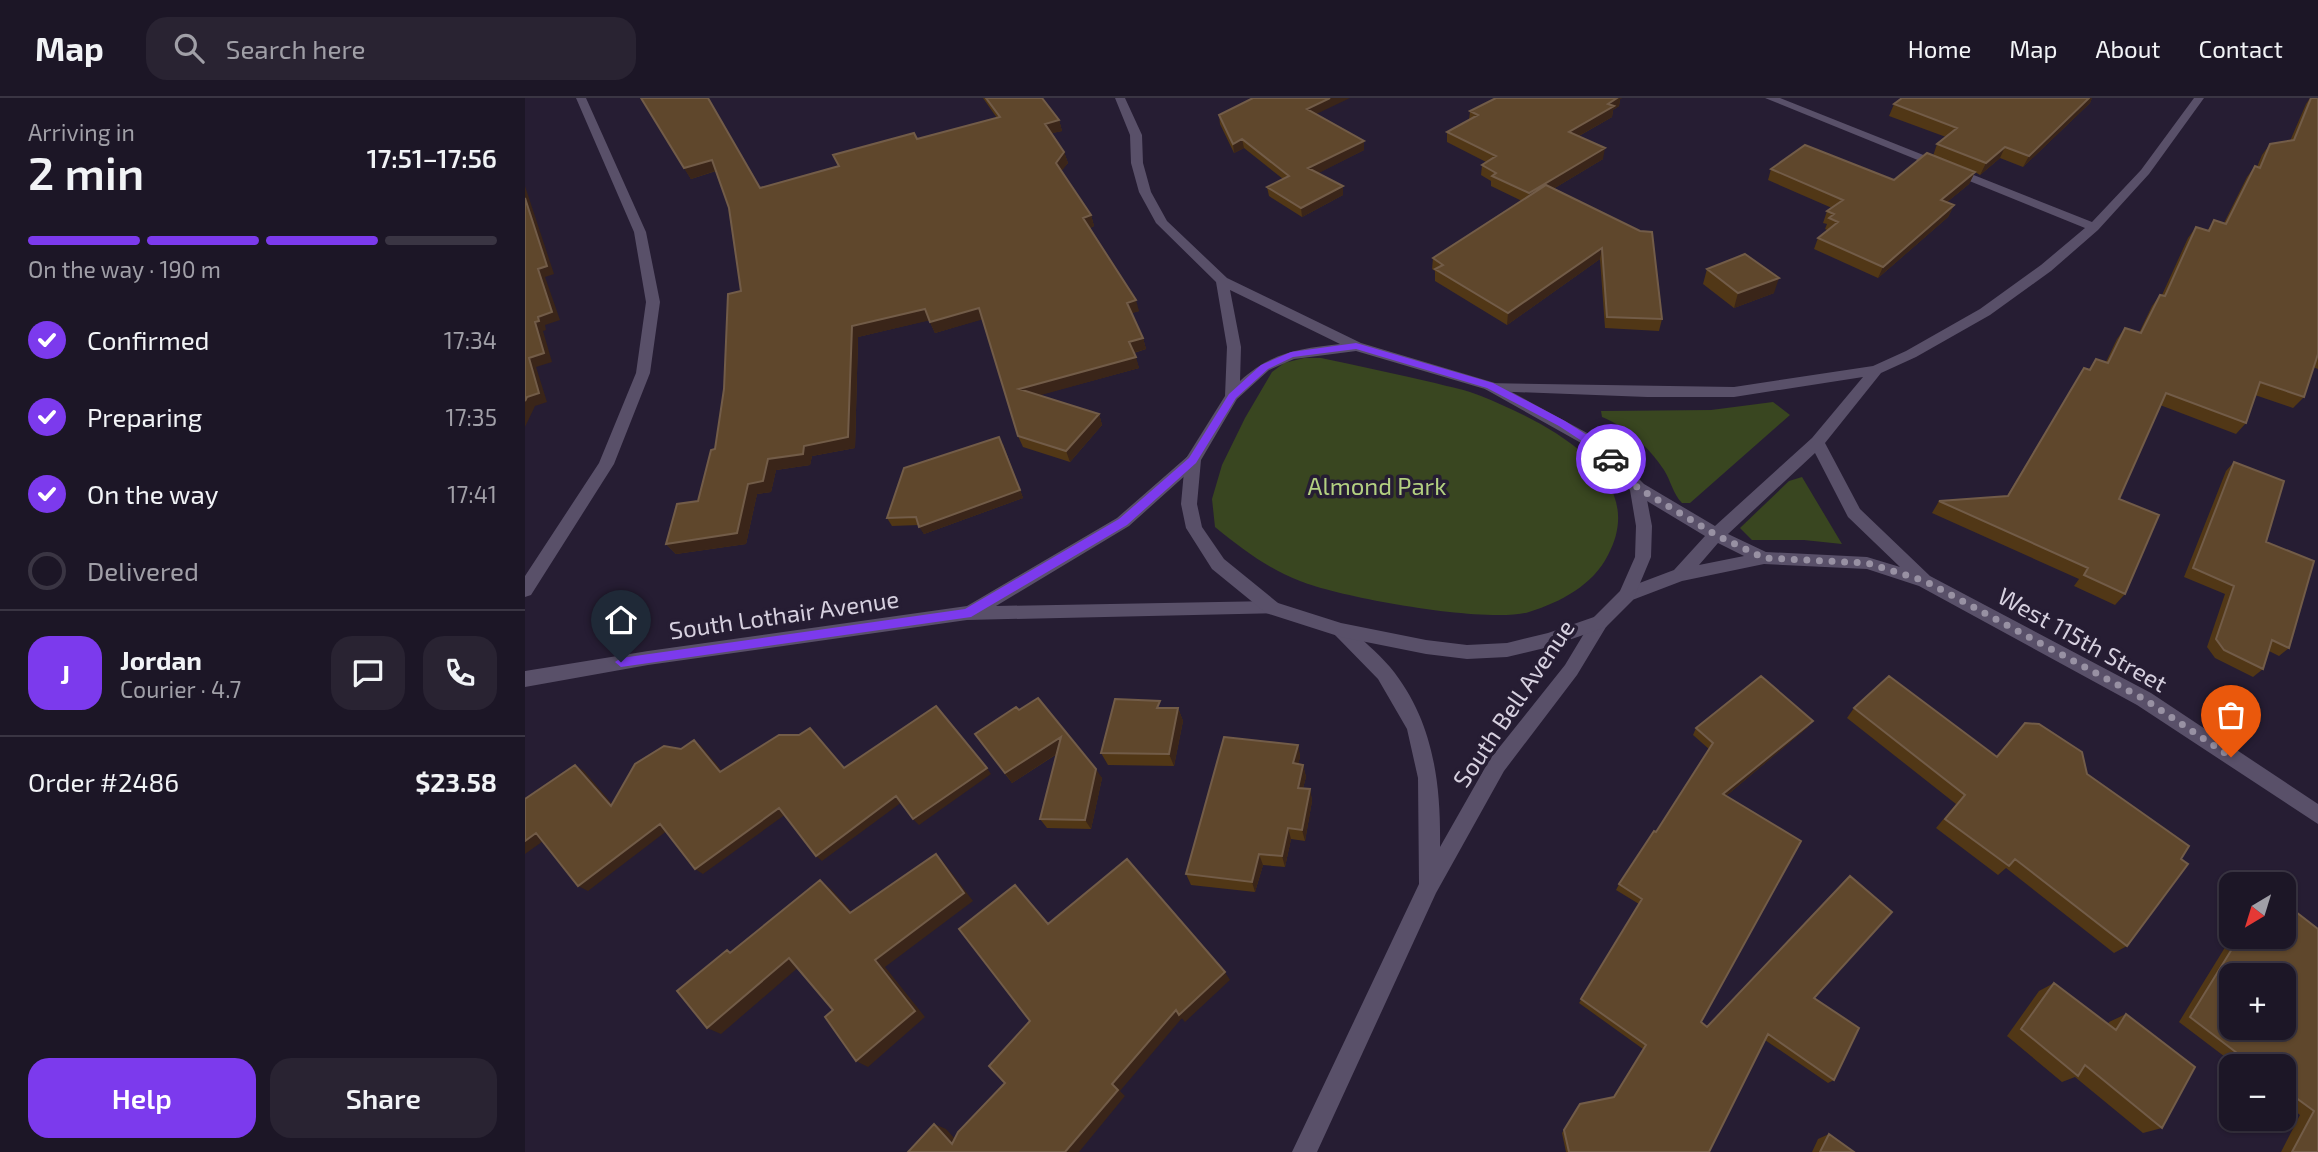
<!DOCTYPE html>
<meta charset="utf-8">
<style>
:root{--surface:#1c1626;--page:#292332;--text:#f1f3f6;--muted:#a09fa7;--line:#3a3543;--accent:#7c3aed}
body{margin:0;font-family:"Exo 2",sans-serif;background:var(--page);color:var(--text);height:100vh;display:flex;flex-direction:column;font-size:26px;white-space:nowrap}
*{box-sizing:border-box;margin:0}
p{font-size:23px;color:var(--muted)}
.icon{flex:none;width:38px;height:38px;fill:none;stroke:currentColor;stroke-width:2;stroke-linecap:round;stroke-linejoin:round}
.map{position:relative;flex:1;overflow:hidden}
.sheet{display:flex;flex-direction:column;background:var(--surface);width:525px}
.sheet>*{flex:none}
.needle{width:46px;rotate:218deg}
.tools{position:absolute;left:1694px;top:774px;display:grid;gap:14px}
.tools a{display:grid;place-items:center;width:77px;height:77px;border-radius:14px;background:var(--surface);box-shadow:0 2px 5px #0004,0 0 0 2px var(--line);font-size:35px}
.pin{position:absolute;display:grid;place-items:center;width:60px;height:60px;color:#fff;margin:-72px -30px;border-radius:50% 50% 50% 0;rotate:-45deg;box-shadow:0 0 7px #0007}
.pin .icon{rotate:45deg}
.courier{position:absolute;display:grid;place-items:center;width:70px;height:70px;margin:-35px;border:5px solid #7c3aed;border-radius:50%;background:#fff;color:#222;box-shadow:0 2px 9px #0007}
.summary em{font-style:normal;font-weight:600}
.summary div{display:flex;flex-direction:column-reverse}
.summary{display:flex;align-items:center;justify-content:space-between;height:119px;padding:0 28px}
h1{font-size:46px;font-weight:600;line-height:52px}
.bar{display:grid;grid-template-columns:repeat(4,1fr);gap:10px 7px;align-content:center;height:84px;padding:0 28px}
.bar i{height:9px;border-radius:5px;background:var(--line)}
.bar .active{background:var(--accent)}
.bar p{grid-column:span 4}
.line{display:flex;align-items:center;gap:18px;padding:0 28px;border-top:2px solid var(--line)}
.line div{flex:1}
.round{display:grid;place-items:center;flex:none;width:74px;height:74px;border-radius:21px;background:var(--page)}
ol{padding:0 28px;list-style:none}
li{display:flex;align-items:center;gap:21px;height:77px}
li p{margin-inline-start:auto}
li .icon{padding:7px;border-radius:50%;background:var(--accent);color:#fff;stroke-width:4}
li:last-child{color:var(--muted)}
li i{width:38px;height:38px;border:4px solid var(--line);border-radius:50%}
.cta{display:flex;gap:14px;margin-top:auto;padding:14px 28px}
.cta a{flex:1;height:80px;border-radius:21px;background:var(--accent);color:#fff;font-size:28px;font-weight:600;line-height:80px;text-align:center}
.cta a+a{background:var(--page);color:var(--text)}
header{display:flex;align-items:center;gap:42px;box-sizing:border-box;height:98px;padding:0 35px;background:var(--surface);border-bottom:2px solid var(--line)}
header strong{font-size:33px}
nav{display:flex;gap:38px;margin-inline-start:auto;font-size:24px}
.search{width:490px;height:63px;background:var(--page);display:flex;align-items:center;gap:18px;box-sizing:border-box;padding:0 24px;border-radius:21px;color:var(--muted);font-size:26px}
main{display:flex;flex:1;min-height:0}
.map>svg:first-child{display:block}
.green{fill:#394620}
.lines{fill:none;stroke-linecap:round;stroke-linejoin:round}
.minor{fill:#595069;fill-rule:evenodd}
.tertiary{fill:#595069;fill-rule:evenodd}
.wall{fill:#513716}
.shaded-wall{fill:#3a2519}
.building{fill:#5f472c;stroke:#725c48;stroke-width:2;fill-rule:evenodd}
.route{fill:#7c3aed}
.done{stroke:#9891a3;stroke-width:7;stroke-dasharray:0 12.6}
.labels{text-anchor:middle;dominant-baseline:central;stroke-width:7;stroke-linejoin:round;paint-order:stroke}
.park-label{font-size:24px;fill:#b3d081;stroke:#261d33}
.street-label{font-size:24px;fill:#d6d0df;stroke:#261d33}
</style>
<header>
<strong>Map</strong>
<div class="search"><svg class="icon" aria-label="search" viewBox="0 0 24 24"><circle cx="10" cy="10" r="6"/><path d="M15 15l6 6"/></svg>Search here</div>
<nav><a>Home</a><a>Map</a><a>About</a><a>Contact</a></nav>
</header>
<main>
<section class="sheet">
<div class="summary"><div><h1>2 min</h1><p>Arriving in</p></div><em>17:51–17:56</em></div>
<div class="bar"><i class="active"></i><i class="active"></i><i class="active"></i><i></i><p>On the way · 190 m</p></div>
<ol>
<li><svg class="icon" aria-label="check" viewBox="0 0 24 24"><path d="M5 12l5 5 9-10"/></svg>Confirmed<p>17:34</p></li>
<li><svg class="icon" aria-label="check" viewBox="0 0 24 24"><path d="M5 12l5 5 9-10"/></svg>Preparing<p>17:35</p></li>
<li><svg class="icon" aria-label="check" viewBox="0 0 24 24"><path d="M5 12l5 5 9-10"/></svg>On the way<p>17:41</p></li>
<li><i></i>Delivered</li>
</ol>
<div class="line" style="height:126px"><b class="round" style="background:var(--accent);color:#fff">J</b><div><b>Jordan</b><p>Courier · 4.7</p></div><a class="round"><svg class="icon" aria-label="chat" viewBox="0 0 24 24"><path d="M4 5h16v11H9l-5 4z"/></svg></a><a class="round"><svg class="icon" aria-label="phone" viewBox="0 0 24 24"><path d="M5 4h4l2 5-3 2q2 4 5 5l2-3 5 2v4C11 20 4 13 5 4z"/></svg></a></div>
<div class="line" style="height:91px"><div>Order #2486</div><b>$23.58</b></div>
<div class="cta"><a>Help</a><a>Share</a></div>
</section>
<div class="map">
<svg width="1793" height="1054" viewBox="0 0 1793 1054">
<rect width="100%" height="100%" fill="#261d33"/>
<path class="green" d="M779,260H796C834,268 872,276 910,285C925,289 942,292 956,298C1017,323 1127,375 1083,457C1068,487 1036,504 1004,514C963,526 817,500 775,483C742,470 717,451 690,429L687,401L697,367L720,320L747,274L759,265Z
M1248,304L1265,317L1165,405H1157C1148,396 1146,383 1139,372C1124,349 1102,329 1077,319L1076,313L1186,312Z
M1277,379L1317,446L1279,442H1227L1215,430L1264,383Z"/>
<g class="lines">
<path class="minor" d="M51,0H61L121,134L135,204L125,275L89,366L6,497L0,499V478L74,365L111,275L121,204L109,134Z
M1240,0H1255L1567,124L1616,72L1669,0H1679L1624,76L1573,132L1526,173L1465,217L1391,259L1356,275L1300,345L1335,411L1405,478L1626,595L1793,706V726L1612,607L1394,488L1342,471L1239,466L1157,483L1102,504L1096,502L1093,497L1096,492L1149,472L1180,438L1107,394L1105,390L1107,386H1119L1190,428L1287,340L1338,279L1209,299H1122L965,293L960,291L958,288L960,285L1209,289L1348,268L1381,253L1455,211L1516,167L1560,130ZM1290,355L1323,419L1375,469L1342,459L1241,454L1203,436ZM1193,445L1219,458L1174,467Z
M668,357L676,362L673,366L604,428L471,508L747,503L753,505L756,510L753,515L442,522L123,567L0,589V573L123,553L442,508L592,420L663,358Z
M1075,517L1081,519L1084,524L1081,529L1052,577L979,673L911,795L792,1054H767L894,786L893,680L882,631L853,581L810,537L807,532L810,527H822C836,541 852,554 865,569C908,621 916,684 915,749L965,661L1040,567L1069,519Z"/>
<path class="tertiary" d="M590,0H600L617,37L618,65L626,94L642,123L702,180L836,245L970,285L1075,342L1119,386L1127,428L1126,459L1108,502L1081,529L1024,549L982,559L942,561L901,556L816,539L741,515L687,471L661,430L656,406L660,362L700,298L702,249L691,184L631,125L614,94L606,65L605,37ZM705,192L815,246C773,251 747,254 715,283L716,249ZM831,253L960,291L1065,350L1105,392L1111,428L1110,459L1095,493L1069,519L1023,535L982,545L942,547L901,542L816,525L753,505L699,461L677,429L672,406L676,362L712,301L744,272L769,261Z"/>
</g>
<path class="wall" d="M116,0L235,90L314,69L308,57L392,41L472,20L458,0H517L534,22L537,33L527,35L539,54L543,65L536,73L566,117L569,128L565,130L614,213L606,215L618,240L621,251L609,255L614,270L514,297L574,316L577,327L545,364L498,349L493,338L457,221L410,235L404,222L333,239L330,350L287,358L285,367L251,372L246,394L232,396L221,446L151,456L141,446L173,403L190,351L216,193L204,110L191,73L166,81Z
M971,0H1097L1095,1L1094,8L1088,12L1087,19L1054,38L1078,61L1028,91L1137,221L1134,233L1080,230L1075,161L982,227L910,183V173L907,171L908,160L997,103L966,88V83L956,77L957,67L961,64L922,44V34L944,22L945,13Z
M1377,0H1567L1565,5L1498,69L1475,60L1455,77L1450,74L1444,86L1422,104L1429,107L1423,119L1353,180L1289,151L1293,140L1302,132L1300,131L1302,126L1298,125L1302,113L1307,110L1243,82L1246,71L1369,82L1408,58L1412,46L1421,39L1364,18L1369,6Z
M1785,0H1793V271L1788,269L1779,299L1768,310L1730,297L1721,325L1711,336L1635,307L1594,401L1600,496L1590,507L1549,488L1554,481L1407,415L1414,403L1482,398L1559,270L1564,271L1571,261L1581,264L1592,241L1600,230L1614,235L1627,208L1635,197H1637L1663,140L1671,129L1682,133L1689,122L1699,125L1722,79L1730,68L1732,69L1737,57L1745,46L1765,43L1781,6Z
M791,16L839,52L793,75L818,88V97L777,119L744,98L742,89L758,81L719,50L709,55L695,26L694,17Z
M1182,171L1249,195L1209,210L1178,186Z
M478,346L498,400L399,436L394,427L367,428L362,420Z
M1709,364L1741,444L1764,550L1754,558L1744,553L1738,571L1728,579L1690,560L1682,549L1700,496L1659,479L1701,373Z
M491,609L577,680L566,731L522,730L515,721L532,656L487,685L450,636Z
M638,610H653L658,623L649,668L583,667L576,655Z
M1329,610L1471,658L1500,625L1602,848L1589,855L1481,770L1473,777L1411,730L1431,706L1322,620Z
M1283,629L1201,698L1176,924L1182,929L1289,900L1309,982L1303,985L1240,942L1184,1054H1041L1037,1035L1055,1006L1088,999L1118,951L1054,905L1114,806L1091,792L1094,786L1131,734L1184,651L1168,637L1171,630Z
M773,647L775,659L773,666L778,667L781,679L778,690L785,691L787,703L780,743L766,741L760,769L738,767L730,794L666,787L661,776Z
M1762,807L1793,831V1054H1756L1775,1017L1759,1004V968H1712L1654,924L1707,838H1759V808Z
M1529,885L1583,926L1584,924L1601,916L1637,1030L1618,1035L1550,979L1537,984L1482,938L1514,893Z
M1304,1036L1329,1054H1287L1293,1041Z"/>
<path class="shaded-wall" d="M805,0H825L783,20L782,11Z
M1089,0H1097L1095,1L1094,8L1088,12L1087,19L1043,44L1044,34Z
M1564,0H1567L1565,5L1498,69L1504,58Z
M534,22L537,33L524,36L520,26Z
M717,41L719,50L709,55L708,46Z
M839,43V52L784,80L783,70Z
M1480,49L1475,60L1455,77L1461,65Z
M1080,50L1078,61L1003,106L1004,95Z
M539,54L543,65L534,76L531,65Z
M187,62L193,72L166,81L159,70Z
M1450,74L1444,86L1411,113L1416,102Z
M0,88L29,176L20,179L35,222L20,227L21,232L18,233L27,264L11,269L22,304L10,308L0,329V303L4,260L10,224L13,219V171L0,100Z
M818,88V97L777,119L776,110Z
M1429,107L1423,119L1353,180L1358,169Z
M566,117L569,128L562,131L558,120Z
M1077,150L1075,161L982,227L983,215Z
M1254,180L1249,195L1209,210L1213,195Z
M611,202L614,213L605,216L602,205Z
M454,210L459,221L410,235L405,224Z
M400,211L406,222L333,239L330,350L287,358L285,367L251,372L246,394L232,396L221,446L151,456L141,446L223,386L243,361L279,348L327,228Z
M618,240L621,251L607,255L604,244Z
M611,259L614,270L498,302L494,291Z
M574,316L577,327L545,364L541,353Z
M474,339L498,400L399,436L394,429Z
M653,610L658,623L649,668L644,656Z
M1288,623L1283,629L1195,703L1198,696Z
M536,639L542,649L487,685L480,675Z
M169,642L176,648L203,680L195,674Z
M773,647L775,659L770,677L768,665Z
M50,667L59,673L94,714L86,708Z
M778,667L781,679L775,701L773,690Z
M462,670L466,676L394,727L388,721Z
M571,671L577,680L566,731L560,722Z
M785,691L787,703L780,743L777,732Z
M371,698L377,704L297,763L291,758Z
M254,710L261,716L178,776L170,771Z
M135,726L143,732L63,793L53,788Z
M763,730L766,741L760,769L757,758Z
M11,735L21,741L0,756V743Z
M411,756L419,765L448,803L360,869L400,919L343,969L331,963L350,862Z
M734,756L738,767L730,794L727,784Z
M295,782L306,791L335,823L325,815Z
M264,860L276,867L196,936L182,930Z
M700,874L705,882L660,924L654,917Z
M651,912L657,920L595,993L600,998L554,1054H540L587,986Z
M409,1026L421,1031L439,1051L427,1046Z"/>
<path class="building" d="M116,0H183L235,90L314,68L308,57L389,35L392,41L475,19L461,0H517L534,22L520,26L539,54L531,65L566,117L558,120L611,202L602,205L618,240L604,244L611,259L494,291L574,316L541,353L493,338L454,210L405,224L400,211L327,228L323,339L279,348L278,356L243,361L238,383L223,386L212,435L141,446L152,406L173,403L186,352L190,351L199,291L203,196L216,193L204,110L187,62L159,70Z
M728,0H805L782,11L839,43L783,70L818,88L776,110L742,89L764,78L717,41L708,46L694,17Z
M971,0H1092L1083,6L1089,8L1044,34L1080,50L1004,95L967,78L971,75L957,67L971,58L922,34L953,17L945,13Z
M1377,0H1564L1504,58L1480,49L1461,65L1412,46L1432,30L1369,6Z
M1786,0H1793V256L1779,299L1735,284L1721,325L1641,295L1594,401L1634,417L1600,496L1559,477L1563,470L1414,403L1483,398L1559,270L1565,272L1571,261L1583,265L1600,230L1616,235L1635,197L1640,198L1671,129L1684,133L1689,122L1701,126L1730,68L1735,70L1745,46L1769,42Z
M1280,47L1369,82L1402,55L1450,74L1416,102L1429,107L1358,169L1293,140L1313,124L1304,120L1309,116L1302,113L1318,102L1246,71Z
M1021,87L1115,133L1127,134L1137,221L1082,219L1077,150L983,215L910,171L918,167L908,160Z
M0,100L22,168L13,171L27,214L13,219L14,223L10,224L19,255L4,260L14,295L2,299L0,303Z
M1220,156L1254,180L1213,195L1182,171Z
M474,339L495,392L394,429L391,419L362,420L379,370Z
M1709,364L1759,383L1741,444L1789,463L1764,550L1747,542L1738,571L1699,552L1691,541L1709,488L1668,470Z
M1236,578L1288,623L1198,696L1276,743L1176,924L1182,929L1325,778L1367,814L1289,900L1334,930L1309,982L1243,936L1184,1054H1044L1039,1032L1055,1006L1089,999L1121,947L1056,901L1117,801L1094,786L1129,733L1131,734L1188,645L1171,630Z
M1364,578L1472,659L1500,625L1514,626L1557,654L1562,676L1664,748L1656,761L1663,766L1602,848L1490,761L1484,768L1420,721L1440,697L1329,610Z
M513,600L571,671L560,722L515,721L536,639L480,675L450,636L491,609L494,612Z
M590,601L635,603L632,610H653L644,656L576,655Z
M411,608L462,670L388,721L371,698L291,758L254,710L170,771L135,726L53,788L11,735L0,743V701L50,667L86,708L110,666L139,648L156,651L169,642L195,674L254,637H274L285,630L319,670Z
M699,639L773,647L768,665L778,667L773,690L785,691L777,732L763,730L757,758L734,756L727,784L661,776Z
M411,756L439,795L350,862L390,913L331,963L300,919L308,912L264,860L182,930L152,893L202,852L205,855L295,782L325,815Z
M602,761L700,874L654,917L651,912L587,986L593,992L540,1054H383L409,1026L427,1046L433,1034L480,985L464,968L505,923L434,831L490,787L523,826Z
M1762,807L1793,831V1054H1767L1789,1013L1759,991V968H1729L1665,919L1715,838H1759V812ZM1706,877H1759V929H1706Z
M1529,885L1591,932L1601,916L1670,969L1637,1030L1560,967L1553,978L1496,931Z
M1304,1036L1329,1054H1295Z"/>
<path class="route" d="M831,245L968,285L1040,323L1073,344L1091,361L1082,363L1066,349L1034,328L962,290L831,251L768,259L743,271L711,300L671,365L602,427L446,519L96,569L90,564L96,560L440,511L594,421L664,360L704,296L736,267L766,254Z"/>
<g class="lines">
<path class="done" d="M1086,361L1113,390L1191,437L1239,460L1342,465L1400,483L1619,601L1706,659"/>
</g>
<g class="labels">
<g class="park-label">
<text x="852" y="387">Almond Park</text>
</g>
<g class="street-label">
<text transform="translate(259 516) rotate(-8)">South Lothair Avenue</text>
<text transform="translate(1558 541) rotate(29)">West 115th Street</text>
<text transform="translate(988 605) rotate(-56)">South Bell Avenue</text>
</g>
</g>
</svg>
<div class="tools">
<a><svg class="needle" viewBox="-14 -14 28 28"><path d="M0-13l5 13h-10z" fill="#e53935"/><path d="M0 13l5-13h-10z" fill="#a09fa7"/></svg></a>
<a>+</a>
<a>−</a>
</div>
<div class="pin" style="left:1706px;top:659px;background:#ea580c"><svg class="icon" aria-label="bag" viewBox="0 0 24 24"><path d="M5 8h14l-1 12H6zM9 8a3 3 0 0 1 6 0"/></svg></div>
<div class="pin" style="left:96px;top:564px;background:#1f2937"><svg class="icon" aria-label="home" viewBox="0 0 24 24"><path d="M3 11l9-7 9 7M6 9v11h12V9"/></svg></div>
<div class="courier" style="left:1086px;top:361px"><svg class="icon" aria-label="car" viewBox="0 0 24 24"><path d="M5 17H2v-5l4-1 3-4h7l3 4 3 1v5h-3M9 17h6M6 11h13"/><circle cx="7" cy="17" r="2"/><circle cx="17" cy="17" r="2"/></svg></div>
</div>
</main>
